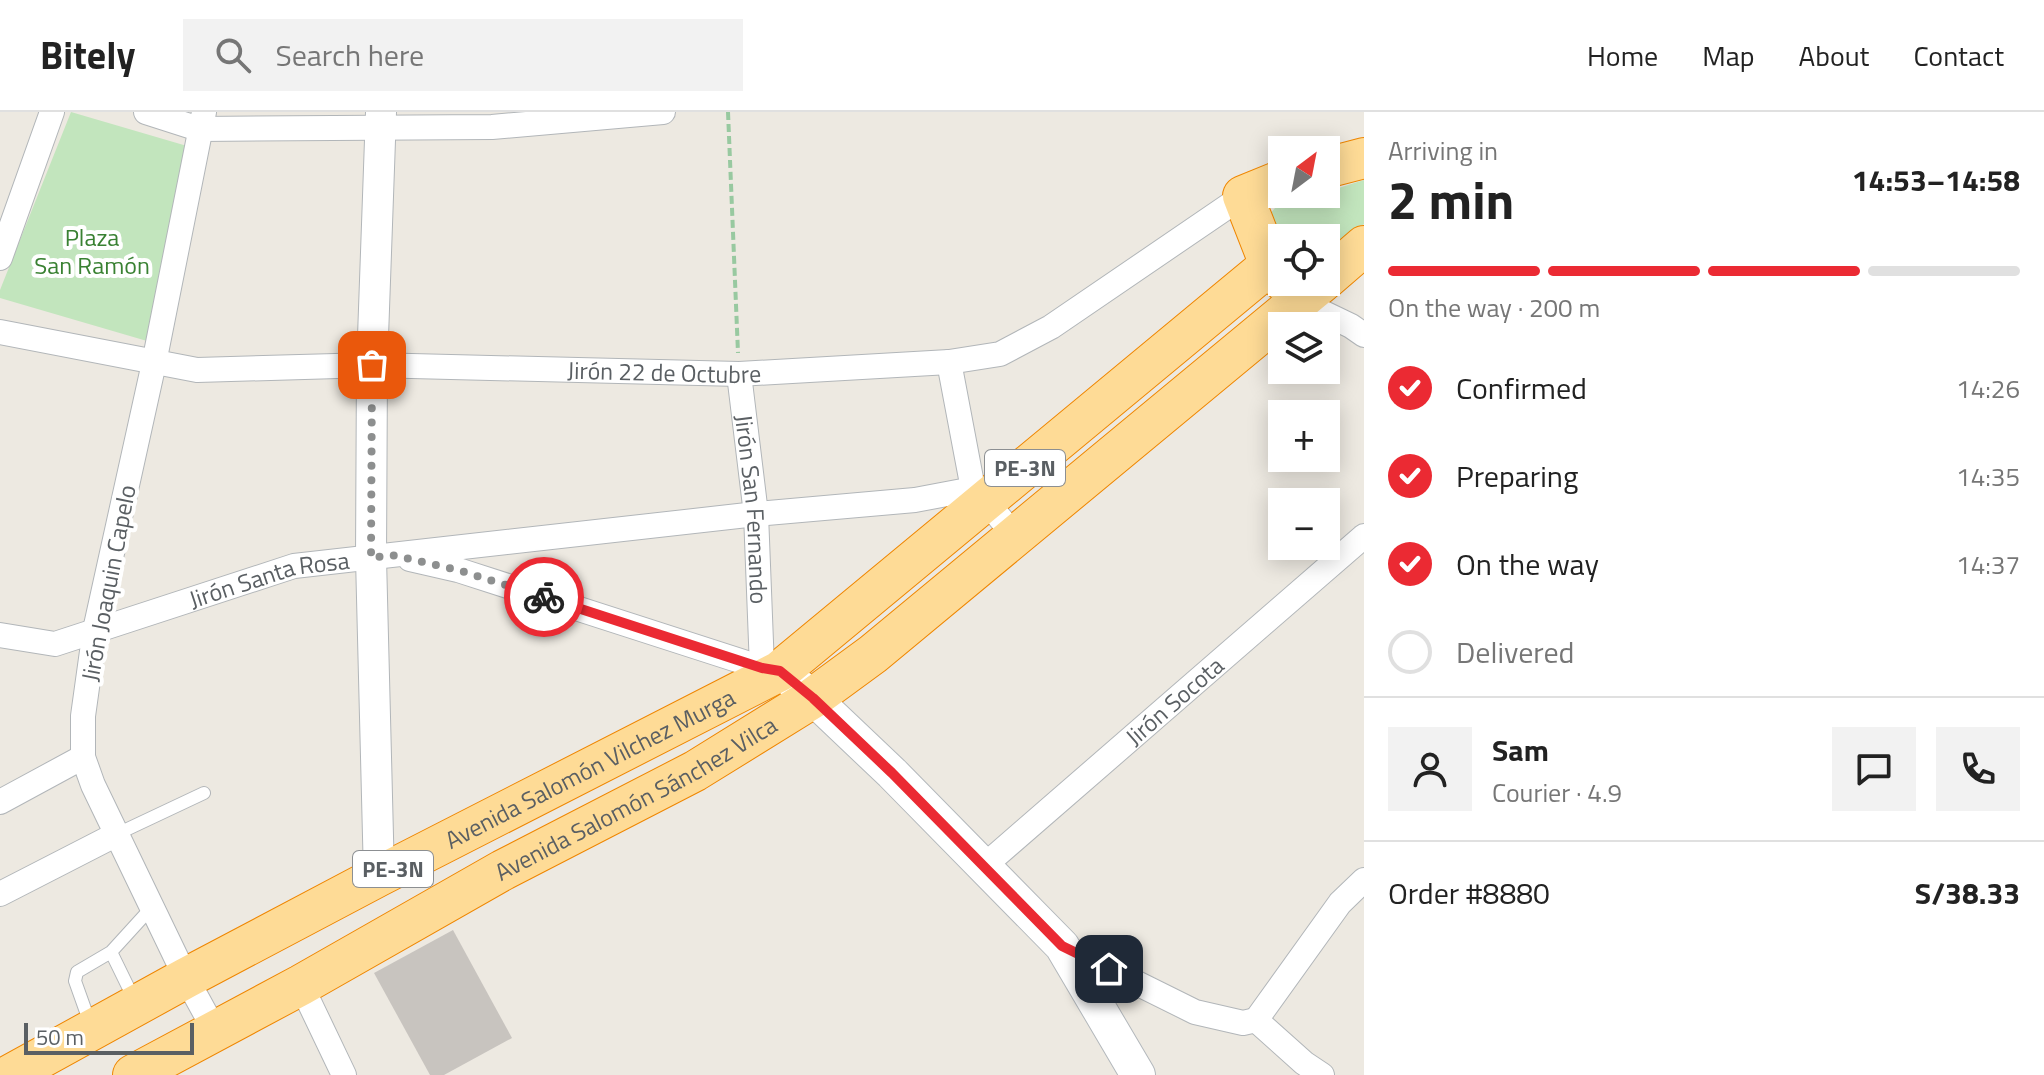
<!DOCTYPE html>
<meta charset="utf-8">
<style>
:root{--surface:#fff;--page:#f2f2f2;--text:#222;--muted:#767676;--line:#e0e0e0;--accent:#eb2a33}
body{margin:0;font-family:"Titillium Web",sans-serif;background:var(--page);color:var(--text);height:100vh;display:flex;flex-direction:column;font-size:30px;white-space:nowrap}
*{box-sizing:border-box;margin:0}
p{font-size:26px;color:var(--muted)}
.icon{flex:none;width:44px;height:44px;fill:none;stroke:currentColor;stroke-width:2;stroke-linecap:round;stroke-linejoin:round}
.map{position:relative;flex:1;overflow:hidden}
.panel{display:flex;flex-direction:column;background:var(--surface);width:680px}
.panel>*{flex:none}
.needle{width:52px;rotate:32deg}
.buttons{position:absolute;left:1268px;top:24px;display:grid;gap:16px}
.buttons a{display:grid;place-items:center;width:72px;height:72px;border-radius:0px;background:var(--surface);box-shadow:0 4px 20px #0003;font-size:40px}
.scale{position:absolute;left:24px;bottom:20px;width:170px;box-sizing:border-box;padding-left:8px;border:4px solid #5a5f63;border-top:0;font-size:22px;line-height:28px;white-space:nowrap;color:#5a5f63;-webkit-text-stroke:6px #fff;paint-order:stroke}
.pin{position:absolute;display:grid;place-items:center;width:68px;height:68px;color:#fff;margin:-34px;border-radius:16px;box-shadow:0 4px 12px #0006}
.courier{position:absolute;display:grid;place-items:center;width:80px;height:80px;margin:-40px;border:6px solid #eb2a33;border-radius:50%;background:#fff;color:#222;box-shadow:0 2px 10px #0007}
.summary em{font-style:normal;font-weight:700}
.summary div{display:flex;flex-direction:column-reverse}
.summary{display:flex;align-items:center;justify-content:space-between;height:136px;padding:0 24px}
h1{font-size:52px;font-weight:700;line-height:60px}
.bar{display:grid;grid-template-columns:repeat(4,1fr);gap:12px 8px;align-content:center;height:96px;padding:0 24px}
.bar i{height:10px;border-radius:6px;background:var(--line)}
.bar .selected{background:var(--accent)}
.bar p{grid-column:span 4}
.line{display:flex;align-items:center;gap:20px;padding:0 24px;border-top:2px solid var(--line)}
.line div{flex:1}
.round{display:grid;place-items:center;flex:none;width:84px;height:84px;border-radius:0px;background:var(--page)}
ol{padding:0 24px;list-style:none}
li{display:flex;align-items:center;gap:24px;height:88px}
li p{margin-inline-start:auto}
li .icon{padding:8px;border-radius:50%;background:var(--accent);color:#fff;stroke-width:4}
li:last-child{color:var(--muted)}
li i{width:44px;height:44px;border:4px solid var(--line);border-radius:50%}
header{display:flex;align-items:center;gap:48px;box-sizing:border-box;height:112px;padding:0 40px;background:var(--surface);border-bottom:2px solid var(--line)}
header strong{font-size:38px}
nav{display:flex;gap:44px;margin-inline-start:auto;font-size:28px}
.search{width:560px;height:72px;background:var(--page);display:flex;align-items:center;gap:20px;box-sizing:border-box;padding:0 28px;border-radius:0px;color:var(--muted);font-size:30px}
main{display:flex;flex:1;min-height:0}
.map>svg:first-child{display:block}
.green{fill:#c2e5bd}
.building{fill:#c8c4bf}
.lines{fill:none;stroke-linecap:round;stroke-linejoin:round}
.service-casing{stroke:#b2b6b9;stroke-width:14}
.minor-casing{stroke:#b2b6b9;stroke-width:26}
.tertiary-casing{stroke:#b2b6b9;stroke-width:32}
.secondary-casing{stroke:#b3b8bc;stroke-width:36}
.trunk-casing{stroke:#ef8600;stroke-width:42}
.path{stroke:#98c9a0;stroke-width:4;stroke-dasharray:8 4;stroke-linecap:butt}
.service{stroke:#fff;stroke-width:12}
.minor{stroke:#fff;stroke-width:24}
.tertiary{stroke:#fff;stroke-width:30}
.secondary{stroke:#fff;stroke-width:34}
.trunk{stroke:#fedb96;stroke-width:40}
.done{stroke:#8d8f8f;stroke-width:8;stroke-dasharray:0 14.4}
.route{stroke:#eb2a33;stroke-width:10}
.labels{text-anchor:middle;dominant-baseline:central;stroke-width:8;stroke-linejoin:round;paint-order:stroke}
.shield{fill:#fff;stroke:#8c8f92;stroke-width:2}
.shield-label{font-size:22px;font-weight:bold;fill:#5a5f63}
.park-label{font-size:24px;fill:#398132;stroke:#fff}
.street-label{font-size:24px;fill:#5a5f63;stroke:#fff}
</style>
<header>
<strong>Bitely</strong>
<div class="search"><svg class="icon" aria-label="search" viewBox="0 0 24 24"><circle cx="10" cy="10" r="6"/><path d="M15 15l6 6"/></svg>Search here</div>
<nav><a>Home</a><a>Map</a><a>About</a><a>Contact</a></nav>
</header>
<main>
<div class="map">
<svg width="1364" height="963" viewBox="0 0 1364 963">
<rect width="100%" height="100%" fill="#ede9e1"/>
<path class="green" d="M71,0L187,34L147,229L0,186V178Z
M1364,68V112L1326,143V126H1282V143L1268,104L1275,96L1319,82H1326V80Z"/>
<path class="building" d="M453,818L512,926L444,963H430L374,861Z"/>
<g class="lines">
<g class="service-casing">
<path id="service" d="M117,722L204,681
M111,840L134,887
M90,911L75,869L77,860L111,840L152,795"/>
</g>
<g class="minor-casing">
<g id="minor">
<path d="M146,0L199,17L492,15L663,0"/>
<path d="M204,0L154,251L95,518L83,604V645L93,673L186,866L215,919"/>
<path d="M0,146L52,0"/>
<path d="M1299,189L1351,214L1364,223"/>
<path id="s1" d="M0,220L197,258L372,253L739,262L949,250L1000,242L1051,215L1243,84"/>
<path d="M949,250L973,377L985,388L1015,424"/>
<path id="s2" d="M739,262L756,402L762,556"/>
<path d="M410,447L458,458L762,556L780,559"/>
<path id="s3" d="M0,523L55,532L294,454L756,402L915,388L973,377"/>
<path d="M0,690L83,645"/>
<path id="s4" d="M984,754L1364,424"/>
<path d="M0,782L117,722"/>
<path d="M1062,834L1195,900L1243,911L1256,908"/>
<path d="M301,873L344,963"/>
<path d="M1256,908L1340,791L1364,768"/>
<path d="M1256,908L1304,951L1322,963"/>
</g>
</g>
<g class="tertiary-casing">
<path id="tertiary" d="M379,764L371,446L372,253L381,0"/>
</g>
<g class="secondary-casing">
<path id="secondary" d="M780,559L813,586L892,661L1062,834L1138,963"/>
</g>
<g class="trunk-casing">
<g id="trunk">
<path d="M1326,56L1364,46"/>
<path d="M1282,68L1243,84L1270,153L1282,168"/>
<path d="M1326,167L1364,134"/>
<path id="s5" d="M10,963L186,866L379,764L780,559L1270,153"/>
<path id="s6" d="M133,963L301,873L503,758L695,659L813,586L873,542L1322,170"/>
</g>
</g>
<path class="path" d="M728,0L738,241"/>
<use href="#service" class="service"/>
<use href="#minor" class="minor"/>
<use href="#tertiary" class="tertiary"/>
<use href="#secondary" class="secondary"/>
<use href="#trunk" class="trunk"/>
</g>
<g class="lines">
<path class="done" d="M372,253L371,446L392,443L458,458L544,485"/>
<path class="route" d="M544,485L762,556L780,559L813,586L892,661L1062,834L1109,857"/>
</g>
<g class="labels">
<g class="shield">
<rect x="985" y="338" width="80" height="36" rx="6"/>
<rect x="353" y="739" width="80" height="36" rx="6"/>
</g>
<g class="shield-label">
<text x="1025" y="356">PE-3N</text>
<text x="393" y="757">PE-3N</text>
</g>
<g class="park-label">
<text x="92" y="125">Plaza<tspan x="92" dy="28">San Ramón</tspan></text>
</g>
<g class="street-label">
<text stroke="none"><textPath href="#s1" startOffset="668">Jirón 22 de Octubre</textPath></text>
<text stroke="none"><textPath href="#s2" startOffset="136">Jirón San Fernando</textPath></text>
<text stroke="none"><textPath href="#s3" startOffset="280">Jirón Santa Rosa</textPath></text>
<text transform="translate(108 471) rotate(-79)">Jirón Joaquin Capelo</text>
<text stroke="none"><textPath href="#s4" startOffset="252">Jirón Socota</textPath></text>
<text stroke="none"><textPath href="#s5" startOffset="656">Avenida Salomón Vilchez Murga</textPath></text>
<text stroke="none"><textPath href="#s6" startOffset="574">Avenida Salomón Sánchez Vilca</textPath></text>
</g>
</g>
</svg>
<div class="buttons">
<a><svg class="needle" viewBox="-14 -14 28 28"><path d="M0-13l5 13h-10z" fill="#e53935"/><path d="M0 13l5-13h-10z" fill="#767676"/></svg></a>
<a><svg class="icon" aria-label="locate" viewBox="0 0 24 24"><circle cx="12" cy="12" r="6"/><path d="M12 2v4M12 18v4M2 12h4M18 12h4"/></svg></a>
<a><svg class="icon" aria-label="layers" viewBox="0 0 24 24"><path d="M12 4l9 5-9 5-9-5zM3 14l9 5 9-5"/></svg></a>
<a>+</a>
<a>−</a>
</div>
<div class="scale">50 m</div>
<div class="pin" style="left:372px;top:253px;background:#ea580c"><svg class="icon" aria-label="bag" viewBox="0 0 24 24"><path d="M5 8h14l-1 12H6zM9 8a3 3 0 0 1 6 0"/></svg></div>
<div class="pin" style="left:1109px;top:857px;background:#1f2937"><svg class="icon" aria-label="home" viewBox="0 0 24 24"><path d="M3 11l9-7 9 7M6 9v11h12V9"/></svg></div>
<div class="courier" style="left:544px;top:485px"><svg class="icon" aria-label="bike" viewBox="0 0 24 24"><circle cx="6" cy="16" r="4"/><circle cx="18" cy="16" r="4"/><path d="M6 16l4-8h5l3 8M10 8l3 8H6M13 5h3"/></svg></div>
</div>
<section class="panel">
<div class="summary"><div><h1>2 min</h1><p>Arriving in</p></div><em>14:53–14:58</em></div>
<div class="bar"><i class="selected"></i><i class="selected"></i><i class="selected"></i><i></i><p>On the way · 200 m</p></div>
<ol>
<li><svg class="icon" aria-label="check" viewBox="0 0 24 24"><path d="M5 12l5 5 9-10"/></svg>Confirmed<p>14:26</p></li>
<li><svg class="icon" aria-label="check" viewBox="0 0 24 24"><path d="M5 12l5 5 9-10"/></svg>Preparing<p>14:35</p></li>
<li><svg class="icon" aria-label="check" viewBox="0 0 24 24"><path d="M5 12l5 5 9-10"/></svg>On the way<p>14:37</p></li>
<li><i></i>Delivered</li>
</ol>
<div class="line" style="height:144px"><a class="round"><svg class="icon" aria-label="person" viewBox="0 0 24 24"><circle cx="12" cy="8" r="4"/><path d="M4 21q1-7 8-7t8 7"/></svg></a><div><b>Sam</b><p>Courier · 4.9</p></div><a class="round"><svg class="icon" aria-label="chat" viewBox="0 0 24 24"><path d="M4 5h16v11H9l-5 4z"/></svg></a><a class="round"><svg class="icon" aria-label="phone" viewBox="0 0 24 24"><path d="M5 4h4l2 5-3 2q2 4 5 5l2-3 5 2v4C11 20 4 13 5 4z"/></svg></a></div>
<div class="line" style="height:104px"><div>Order #8880</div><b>S/38.33</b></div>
</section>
</main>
